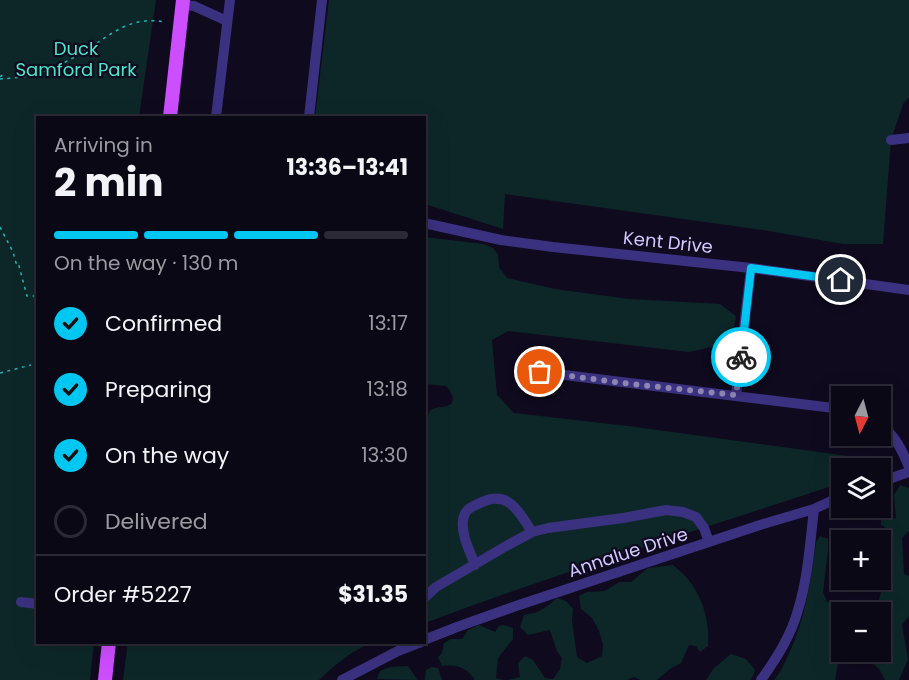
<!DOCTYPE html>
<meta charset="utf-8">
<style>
:root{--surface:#0b0816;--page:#14111f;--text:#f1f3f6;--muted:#9a9aa1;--line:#2b2935;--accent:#00c6f2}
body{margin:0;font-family:Poppins,sans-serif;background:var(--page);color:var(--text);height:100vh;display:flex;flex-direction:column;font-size:22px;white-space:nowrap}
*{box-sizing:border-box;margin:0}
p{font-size:20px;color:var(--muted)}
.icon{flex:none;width:33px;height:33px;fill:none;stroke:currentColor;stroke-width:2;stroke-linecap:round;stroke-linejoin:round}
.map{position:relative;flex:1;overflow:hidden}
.sheet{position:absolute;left:36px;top:116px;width:390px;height:528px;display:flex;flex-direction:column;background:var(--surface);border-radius:0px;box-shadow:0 6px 24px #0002,0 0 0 2px var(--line)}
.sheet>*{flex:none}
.needle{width:39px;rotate:186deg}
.buttons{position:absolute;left:831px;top:386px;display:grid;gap:12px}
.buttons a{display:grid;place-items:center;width:60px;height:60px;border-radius:0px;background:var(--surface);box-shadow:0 6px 24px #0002,0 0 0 2px var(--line);font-size:30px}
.pin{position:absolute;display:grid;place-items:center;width:51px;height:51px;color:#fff;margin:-26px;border:3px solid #fff;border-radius:50%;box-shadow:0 2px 6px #0007}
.courier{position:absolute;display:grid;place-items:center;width:60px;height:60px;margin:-30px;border:4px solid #00c6f2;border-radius:50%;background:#fff;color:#222;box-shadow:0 2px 8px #0007}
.overview em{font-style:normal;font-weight:700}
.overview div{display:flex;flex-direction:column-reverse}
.overview{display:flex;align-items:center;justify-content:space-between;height:102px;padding:0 18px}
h1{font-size:39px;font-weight:700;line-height:45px}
.bar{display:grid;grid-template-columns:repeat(4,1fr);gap:9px 6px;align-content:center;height:72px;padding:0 18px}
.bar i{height:8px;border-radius:4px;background:var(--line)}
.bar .selected{background:var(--accent)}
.bar p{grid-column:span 4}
.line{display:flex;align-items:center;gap:15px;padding:0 18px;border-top:2px solid var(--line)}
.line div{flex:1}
ol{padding:0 18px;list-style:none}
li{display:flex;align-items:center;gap:18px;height:66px}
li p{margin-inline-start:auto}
li .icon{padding:6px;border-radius:50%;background:var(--accent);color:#111;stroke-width:4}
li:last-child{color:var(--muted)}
li i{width:33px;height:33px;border:3px solid var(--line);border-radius:50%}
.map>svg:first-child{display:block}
.green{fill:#0d2728}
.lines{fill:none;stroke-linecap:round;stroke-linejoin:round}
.path{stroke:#24b3b7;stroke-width:1.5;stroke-dasharray:3 4.5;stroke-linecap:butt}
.minor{stroke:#3b3181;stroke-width:10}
.major{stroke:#cc4eff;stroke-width:14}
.done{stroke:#8e85b0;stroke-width:6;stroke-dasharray:0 10.8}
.route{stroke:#00c6f2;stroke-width:8}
.labels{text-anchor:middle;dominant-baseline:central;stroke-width:4.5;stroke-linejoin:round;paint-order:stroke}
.park-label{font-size:18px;fill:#4be7cd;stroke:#0f0a1e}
.street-label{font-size:18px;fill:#d2c7ff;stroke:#0f0a1e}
</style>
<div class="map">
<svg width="909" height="680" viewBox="0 0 909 680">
<rect width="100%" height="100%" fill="#0f0a1e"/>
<path class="green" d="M0,0H156L139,117H38V642H94L90,680H0Z
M329,0H909V97L903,104L891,140L883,244H843L769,231L505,194L503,229L425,204L424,117H315Z
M425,237L483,244L493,248L498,254L499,267L507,278L555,289L629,299L720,304L736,316C733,345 713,347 689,352L508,331L492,340L497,395L514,413L628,426L848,456L864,457L869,461L868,468H842L841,483C702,529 562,571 425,623V424L428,421C427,405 437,409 447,406C458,403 451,391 446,386L425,384Z
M900,485L909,488V531L902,538L904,574L909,576V616L902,625L908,659L899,680H885L879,669L863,654L848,659L838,664L835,680H774C780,673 784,664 788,656C805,620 811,581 816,542L820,536L828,539V551L823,592L827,602H851L865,612H842V651H880V612H875C880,600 892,548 890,536C889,530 886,527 881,525V518L885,516L892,519L896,518L894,495Z
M673,565C677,569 683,573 687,578C703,597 710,622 708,646L700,652L696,646L689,645L681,663L670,669L657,680H641L634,677L627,680H508L520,677L518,663L525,656L533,660L545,678L553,679L560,669L562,658L557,651L550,630L528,635L520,627L524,615C539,613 546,608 557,598L566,601L573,609L572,621L577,657L587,663L602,656L603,644L599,631L592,618L581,609L579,596L587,592L605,591L619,582H631L648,568Z
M479,625L495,632L499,626L503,625L513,628V639L498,658L496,678L503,680H474V678C465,667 457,664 442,666L438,657L442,653L444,643L451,639H462L468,630Z
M128,642H374C352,650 335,665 319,680H123Z
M731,654L746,659L755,670L751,680H706L714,668Z
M408,666L417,679L416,680L377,679L380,671L390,667Z
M432,667L438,668L442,680H425L426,670Z"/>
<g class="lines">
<path class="path" d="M0,77L4,74
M0,79C15,78 32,77 46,71C61,65 75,57 88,49C114,32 132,16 165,22
M0,227L13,252L16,263L18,262L27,296H38
M0,373L31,365"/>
<path class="minor" d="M182,5L194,6L227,21
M216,117L230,0
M309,117L322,0
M891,140L909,138
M424,223L501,240L553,247L751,268L909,290
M540,372L842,409
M736,395L751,268
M880,424C895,435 902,450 909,467
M880,482L909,472
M475,565C470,551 461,535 463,520C464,511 470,507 478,504C507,488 518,510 532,532
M424,598L436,587L508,545L532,532L548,528L623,518L666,510L683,512L696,517L704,528L709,542
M21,602L38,604
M424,640L457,627L516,606L760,525L814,509L842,496
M342,680L398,651L421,642
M761,680C776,659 791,636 798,610C808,578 810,543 814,509"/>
<path class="major" d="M170,117L183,0
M105,680L109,642"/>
</g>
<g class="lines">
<path class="done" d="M540,372L631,384L736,395L741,357"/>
<path class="route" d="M741,357L751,268L841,280"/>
</g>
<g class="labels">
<g class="park-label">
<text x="76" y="48">Duck<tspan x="76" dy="21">Samford Park</tspan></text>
</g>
<g class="street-label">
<text transform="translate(668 242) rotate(6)">Kent Drive</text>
<text transform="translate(628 552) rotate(-18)">Annalue Drive</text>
</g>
</g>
</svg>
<div class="buttons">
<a><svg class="needle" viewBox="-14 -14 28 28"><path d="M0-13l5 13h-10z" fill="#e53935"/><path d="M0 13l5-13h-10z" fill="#9a9aa1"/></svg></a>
<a><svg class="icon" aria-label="layers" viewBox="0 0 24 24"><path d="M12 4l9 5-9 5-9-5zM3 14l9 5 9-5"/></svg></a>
<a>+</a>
<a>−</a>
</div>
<div class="pin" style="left:540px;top:372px;background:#ea580c"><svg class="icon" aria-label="bag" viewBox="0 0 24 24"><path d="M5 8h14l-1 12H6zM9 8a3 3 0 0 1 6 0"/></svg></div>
<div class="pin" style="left:841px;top:280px;background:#1f2937"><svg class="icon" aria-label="home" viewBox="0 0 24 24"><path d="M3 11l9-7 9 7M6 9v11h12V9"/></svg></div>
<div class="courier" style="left:741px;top:357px"><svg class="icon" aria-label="bike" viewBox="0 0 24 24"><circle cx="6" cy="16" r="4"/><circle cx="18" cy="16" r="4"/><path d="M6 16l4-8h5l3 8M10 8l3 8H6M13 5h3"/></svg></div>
<section class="sheet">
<div class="overview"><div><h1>2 min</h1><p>Arriving in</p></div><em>13:36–13:41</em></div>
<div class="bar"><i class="selected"></i><i class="selected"></i><i class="selected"></i><i></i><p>On the way · 130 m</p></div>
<ol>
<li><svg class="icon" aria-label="check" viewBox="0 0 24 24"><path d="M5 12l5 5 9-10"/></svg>Confirmed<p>13:17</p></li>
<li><svg class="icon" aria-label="check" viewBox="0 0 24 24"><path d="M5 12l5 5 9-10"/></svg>Preparing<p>13:18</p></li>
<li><svg class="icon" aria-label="check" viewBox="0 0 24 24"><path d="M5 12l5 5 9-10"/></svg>On the way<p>13:30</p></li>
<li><i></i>Delivered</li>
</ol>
<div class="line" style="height:78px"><div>Order #5227</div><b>$31.35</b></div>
</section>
</div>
